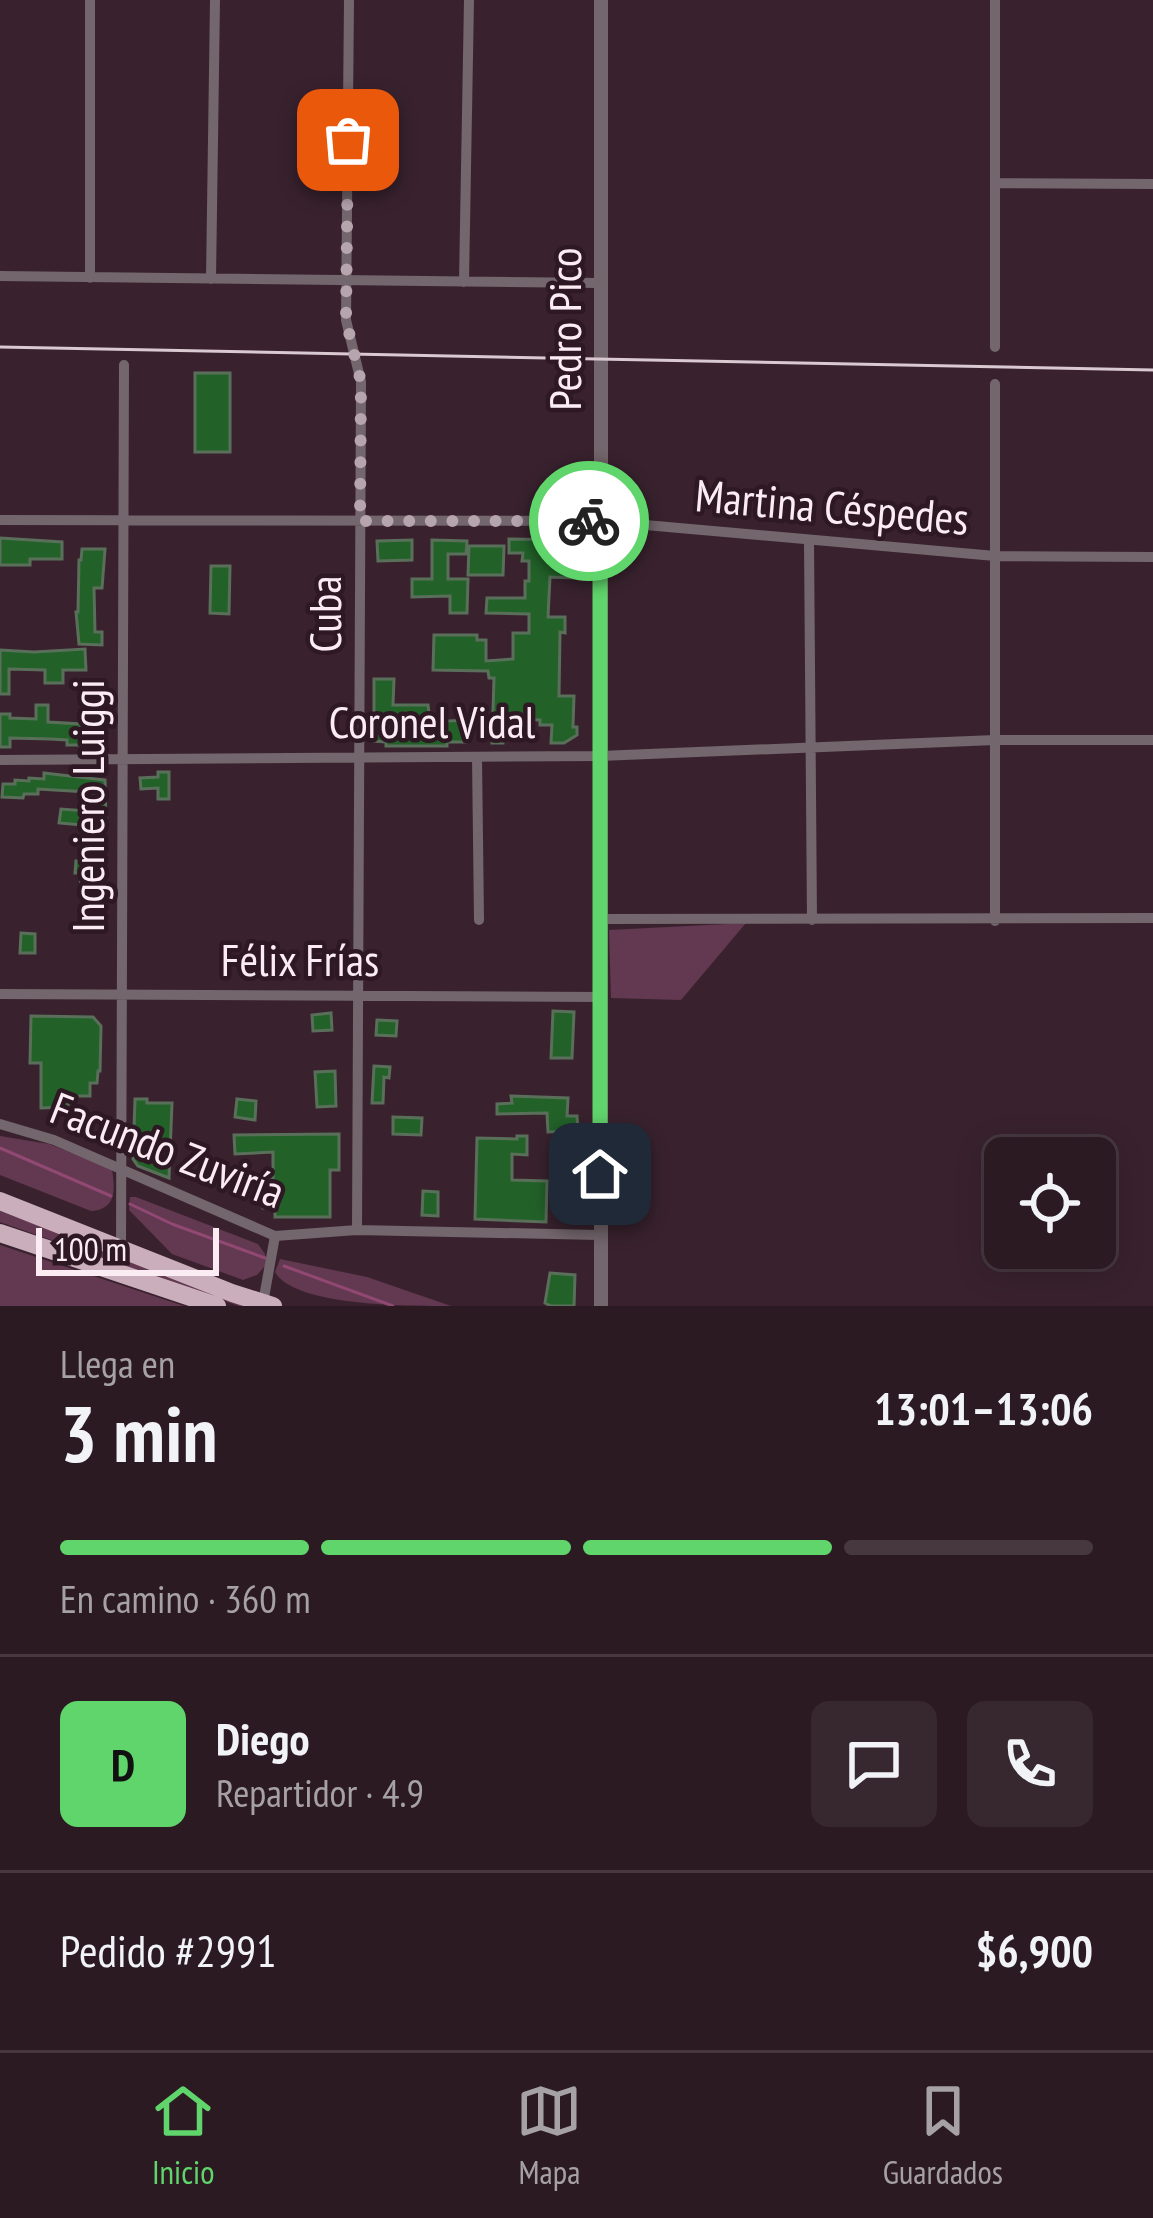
<!DOCTYPE html>
<html lang="es">
<meta charset="utf-8">
<style>
:root{--surface:#2b1a22;--page:#37272f;--text:#f1f3f6;--muted:#a6a1a5;--line:#473840;--accent:#60d56b}
body{margin:0;font-family:"PT Sans Narrow",sans-serif;background:var(--page);color:var(--text);height:100vh;display:flex;flex-direction:column;font-size:45px;white-space:nowrap}
*{box-sizing:border-box;margin:0}
p{font-size:39px;color:var(--muted)}
.icon{flex:none;width:66px;height:66px;fill:none;stroke:currentColor;stroke-width:2;stroke-linecap:round;stroke-linejoin:round}
.map{position:relative;height:1306px;overflow:hidden}
.panel{display:flex;flex-direction:column;background:var(--surface);flex:1}
.panel>*{flex:none}
.fabs{position:absolute;left:984px;top:1137px;display:grid;gap:24px}
.fabs a{display:grid;place-items:center;width:132px;height:132px;border-radius:18px;background:var(--surface);box-shadow:0 6px 30px #0003,0 0 0 3px var(--line);font-size:60px}
.scale{position:absolute;left:36px;bottom:30px;width:183px;box-sizing:border-box;padding-left:12px;border:6px solid #fbebf3;border-top:0;font-size:33px;line-height:42px;white-space:nowrap;color:#fbebf3;-webkit-text-stroke:9px #2e1824;paint-order:stroke}
.pin{position:absolute;display:grid;place-items:center;width:102px;height:102px;color:#fff;margin:-51px;border-radius:24px;box-shadow:0 6px 18px #0006}
.courier{position:absolute;display:grid;place-items:center;width:120px;height:120px;margin:-60px;border:9px solid #60d56b;border-radius:50%;background:#fff;color:#222;box-shadow:0 3px 15px #0007}
.summary em{font-style:normal;font-weight:700}
.summary div{display:flex;flex-direction:column-reverse}
.summary{display:flex;align-items:center;justify-content:space-between;height:204px;padding:0 60px}
h1{font-size:78px;font-weight:700;line-height:90px}
.bar{display:grid;grid-template-columns:repeat(4,1fr);gap:18px 12px;align-content:center;height:144px;padding:0 60px}
.bar i{height:15px;border-radius:9px;background:var(--line)}
.bar .selected{background:var(--accent)}
.bar p{grid-column:span 4}
.line{display:flex;align-items:center;gap:30px;padding:0 60px;border-top:3px solid var(--line)}
.line div{flex:1}
.round{display:grid;place-items:center;flex:none;width:126px;height:126px;border-radius:18px;background:var(--page)}
.dock{display:flex;justify-content:space-around;align-items:center;height:168px;border-top:3px solid var(--line);background:var(--surface);font-size:33px;color:var(--muted)}
.dock a{display:grid;justify-items:center;gap:6px}
.dock .selected{color:var(--accent)}
.map>svg:first-child{display:block}
.green{fill:#623950}
.lines{fill:none;stroke-linecap:round;stroke-linejoin:round}
.stream{stroke:#914872;stroke-width:3}
.building{fill:#226229;stroke:#596f5a;stroke-width:3}
.minor{stroke:#73666c;stroke-width:10}
.tertiary{stroke:#73666c;stroke-width:14}
.trunk{stroke:#caaebc;stroke-width:18}
.rail{stroke:#dbc9d2;stroke-width:3}
.done{stroke:#b7a5ae;stroke-width:12;stroke-dasharray:0 21.6}
.route{stroke:#60d56b;stroke-width:15}
.labels{text-anchor:middle;dominant-baseline:central;stroke-width:9;stroke-linejoin:round;paint-order:stroke}
.street-label{font-size:45px;fill:#fbebf3;stroke:#2e1824}
</style>
<div class="map">
<svg width="1153" height="1306" viewBox="0 0 1153 1306">
<rect width="100%" height="100%" fill="#39222e"/>
<path class="green" d="M746,923L681,1000L611,998L609,930Z
M0,1136L49,1144L112,1169C115,1189 117,1209 91,1211L0,1175Z
M130,1197H136L258,1244L265,1254L266,1265L257,1275L243,1280L172,1254L129,1210Z
M0,1211L254,1306H239L0,1222Z
M0,1245L184,1306H0Z
M280,1259L367,1277L451,1306C407,1306 294,1306 275,1272Z"/>
<g class="lines">
<path class="stream" d="M0,1148L111,1196
M130,1204L172,1224L265,1258
M284,1266L393,1306"/>
</g>
<path class="building" d="M195,373H230V452H195Z
M0,538L62,542V559H30V565H0Z
M509,539L574,540V578L550,577L548,617H565V633L560,632L559,696H574L573,727H577V735L564,743H551L552,725H540V720L504,719L503,743H492L494,678H489L488,671L433,670L434,635H477V640H486V661L513,659V633H529V614L486,613L487,598H525V581H529V561H522L523,553H509Z
M412,540V560L378,561L377,541Z
M432,540L467,541L466,554H448V579H468L467,613H450V596L412,597V579H432Z
M469,546H504L503,575H468Z
M82,549H105L102,588H94L95,632H102V645L79,644L76,612H78L79,560H81Z
M211,566H230L229,614L210,613Z
M85,649L86,670H63V683H45V670L9,669V694H0V650L34,652Z
M374,679H394L393,705H428L430,722L466,720V742H447V746H386V742L374,741Z
M36,705H48V722L81,724V745H67V740L50,739L10,738V747H0V714H10V718L36,719Z
M158,772H169V799H158V788L141,789L140,778L158,777Z
M44,773L105,780L106,827L59,823L61,809L87,811L88,792L38,789V794H24L23,798L2,797L3,784H15V780L29,781V778L44,779Z
M76,861H101V898L80,897L81,873H75Z
M21,933L35,934V953H20Z
M553,1011L574,1012L572,1058H551Z
M331,1013L332,1030L313,1031L312,1015Z
M31,1016L93,1017L101,1026L100,1071H98L97,1083H90V1096H68V1107L41,1108V1063H30Z
M377,1020L397,1021L396,1036L376,1035Z
M374,1066L390,1067L389,1078L384,1077L383,1103H372Z
M335,1071L336,1106L317,1107L315,1072Z
M511,1096L568,1098L567,1116H577L578,1131L548,1132L547,1113L497,1114V1104L512,1103Z
M135,1099H147V1103H172L169,1178L138,1166L133,1159Z
M237,1099L256,1101L255,1120L235,1117Z
M393,1117L422,1118L421,1135L393,1134Z
M339,1134V1170H330V1217H275V1208H263L261,1194V1180H273V1152L235,1154L234,1135Z
M517,1136H527V1155L512,1154V1180L547,1181L546,1222L475,1219L477,1138L517,1139Z
M423,1191L438,1192V1216L422,1215Z
M550,1273L575,1275L574,1306H551L545,1303Z"/>
<g class="lines">
<path class="minor" d="M349,0L346,320L361,382L357,1230
M996,183L1153,184
M0,276L600,283
M90,278V0
M211,279L215,0
M464,282L469,0
M995,347V0
M0,520L600,521L995,556L1153,557
M809,541L812,920
M477,757L479,920
M0,760L600,756L995,740H1153
M601,919L1153,918
M995,921V384
M0,994L600,997
M0,1124L54,1140L275,1236L357,1230L599,1235
M121,1247L124,365
M263,1303L275,1236"/>
<path class="tertiary" d="M601,1306V0"/>
<path class="trunk" d="M0,1201L232,1293L273,1306
M0,1233L217,1306"/>
<path class="rail" d="M0,347L1153,370"/>
</g>
<g class="lines">
<path class="done" d="M348,140L346,320L361,382L360,521H589"/>
<path class="route" d="M589,521H600V1174"/>
</g>
<g class="labels">
<g class="street-label">
<text transform="translate(564 329) rotate(-90)">Pedro Pico</text>
<text transform="translate(832 506) rotate(5)">Martina Céspedes</text>
<text transform="translate(324 614) rotate(-90)">Cuba</text>
<text x="432" y="721">Coronel Vidal</text>
<text transform="translate(87 806) rotate(-90)">Ingeniero Luiggi</text>
<text x="300" y="959">Félix Frías</text>
<text transform="translate(168 1149) rotate(21)">Facundo Zuviría</text>
</g>
</g>
</svg>
<div class="fabs">
<a><svg class="icon" aria-label="locate" viewBox="0 0 24 24"><circle cx="12" cy="12" r="6"/><path d="M12 2v4M12 18v4M2 12h4M18 12h4"/></svg></a>
</div>
<div class="scale">100 m</div>
<div class="pin" style="left:348px;top:140px;background:#ea580c"><svg class="icon" aria-label="bag" viewBox="0 0 24 24"><path d="M5 8h14l-1 12H6zM9 8a3 3 0 0 1 6 0"/></svg></div>
<div class="pin" style="left:600px;top:1174px;background:#1f2937"><svg class="icon" aria-label="home" viewBox="0 0 24 24"><path d="M3 11l9-7 9 7M6 9v11h12V9"/></svg></div>
<div class="courier" style="left:589px;top:521px"><svg class="icon" aria-label="bike" viewBox="0 0 24 24"><circle cx="6" cy="16" r="4"/><circle cx="18" cy="16" r="4"/><path d="M6 16l4-8h5l3 8M10 8l3 8H6M13 5h3"/></svg></div>
</div>
<section class="panel">
<div class="summary"><div><h1>3 min</h1><p>Llega en</p></div><em>13:01–13:06</em></div>
<div class="bar"><i class="selected"></i><i class="selected"></i><i class="selected"></i><i></i><p>En camino · 360 m</p></div>
<div class="line" style="height:216px"><b class="round" style="background:var(--accent);color:#111">D</b><div><b>Diego</b><p>Repartidor · 4.9</p></div><a class="round"><svg class="icon" aria-label="chat" viewBox="0 0 24 24"><path d="M4 5h16v11H9l-5 4z"/></svg></a><a class="round"><svg class="icon" aria-label="phone" viewBox="0 0 24 24"><path d="M5 4h4l2 5-3 2q2 4 5 5l2-3 5 2v4C11 20 4 13 5 4z"/></svg></a></div>
<div class="line" style="height:156px"><div>Pedido #2991</div><b>$6,900</b></div>
</section>
<nav class="dock">
<a class="selected"><svg class="icon" aria-label="home" viewBox="0 0 24 24"><path d="M3 11l9-7 9 7M6 9v11h12V9"/></svg>Inicio</a>
<a><svg class="icon" aria-label="map" viewBox="0 0 24 24"><path d="M3 6l6-2 6 2 6-2v14l-6 2-6-2-6 2zM9 4v14M15 6v14"/></svg>Mapa</a>
<a><svg class="icon" aria-label="saved" viewBox="0 0 24 24"><path d="M7 4h10v16l-5-4-5 4z"/></svg>Guardados</a>
</nav>
